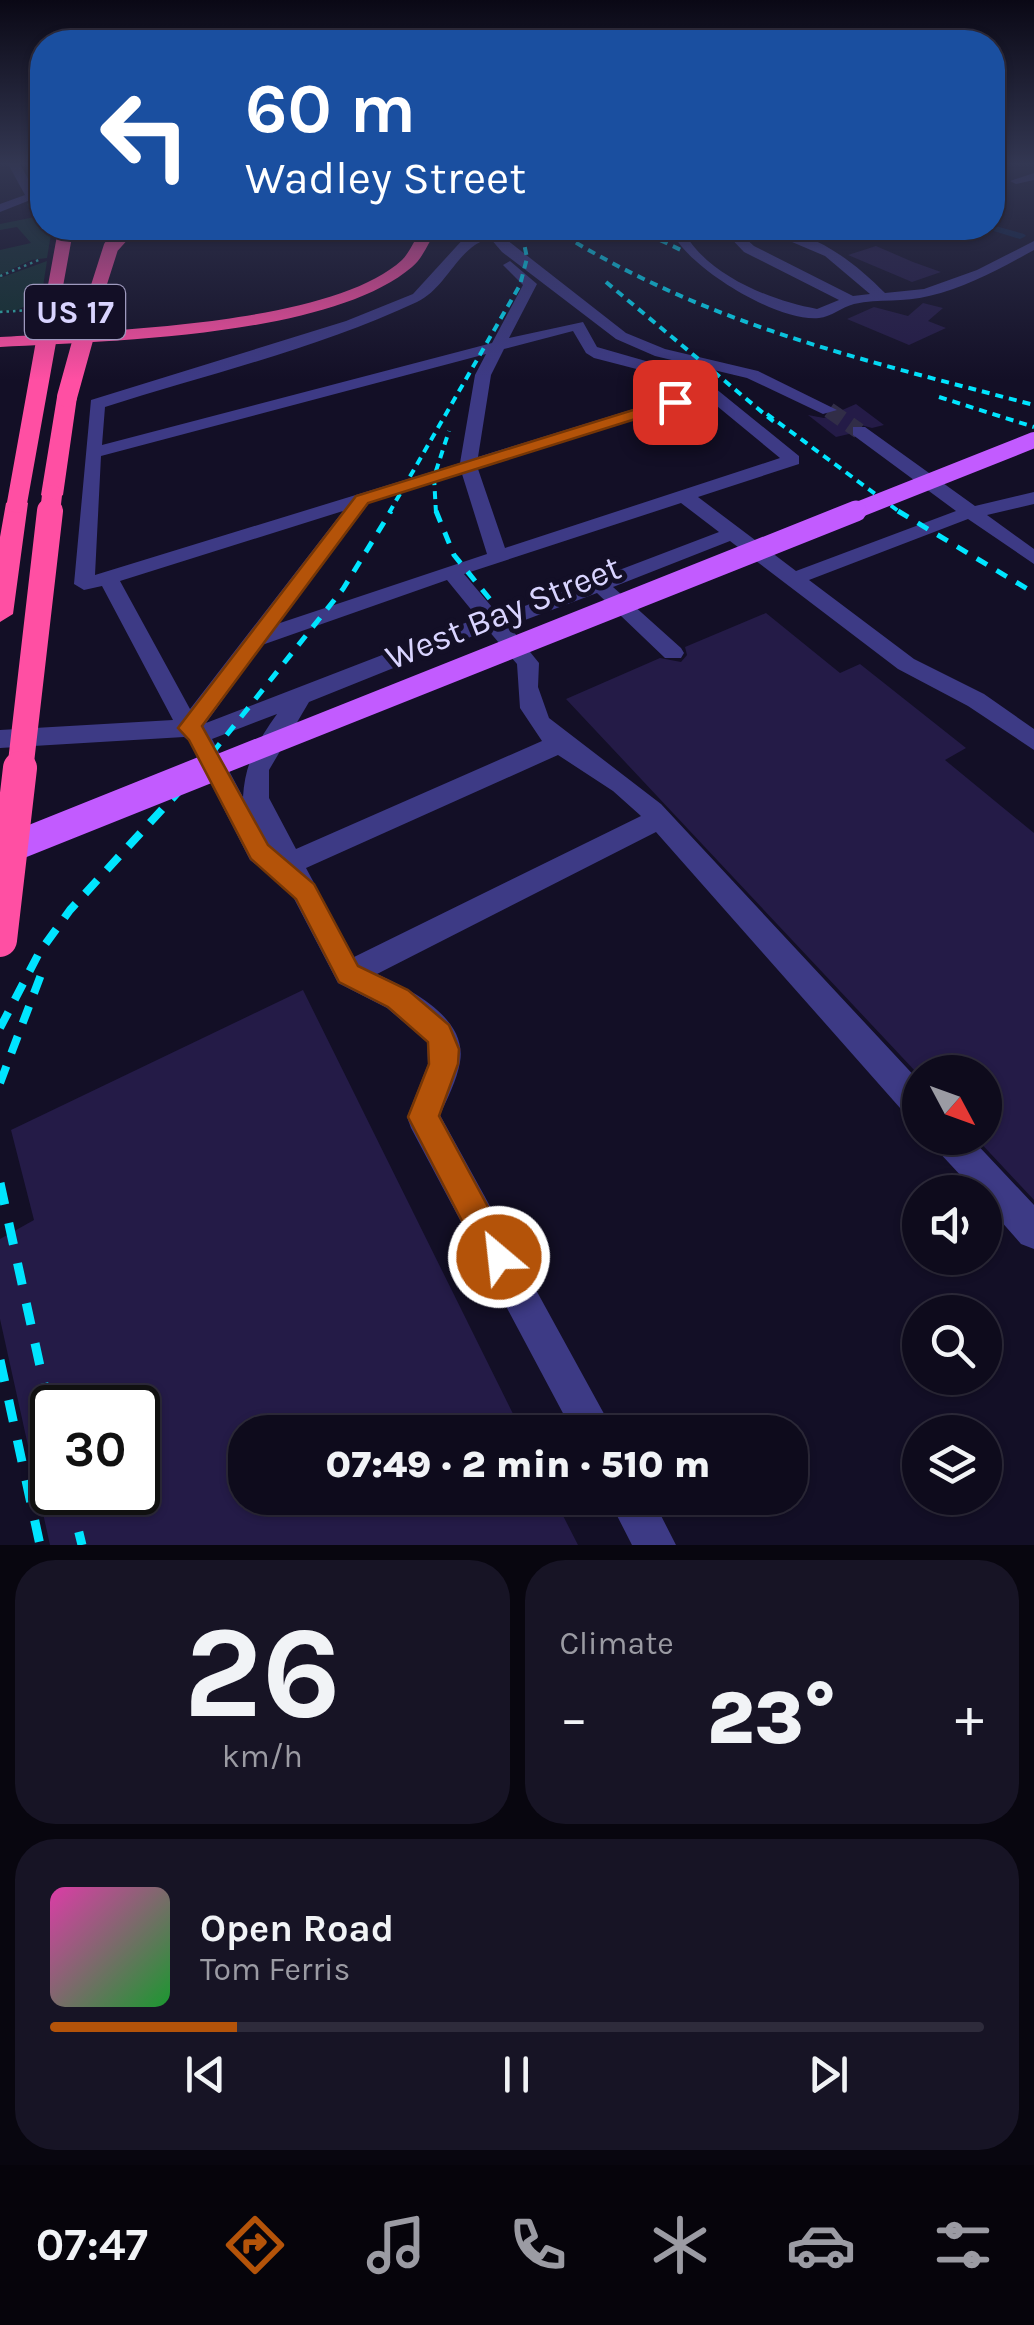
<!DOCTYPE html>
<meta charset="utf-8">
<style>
:root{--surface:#0e0b1c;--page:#171425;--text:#f1f3f6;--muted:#9b9ba3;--line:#2e2b3b;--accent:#b45309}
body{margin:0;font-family:Karla,sans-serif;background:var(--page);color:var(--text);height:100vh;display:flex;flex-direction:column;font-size:38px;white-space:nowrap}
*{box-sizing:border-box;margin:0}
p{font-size:32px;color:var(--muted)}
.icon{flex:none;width:55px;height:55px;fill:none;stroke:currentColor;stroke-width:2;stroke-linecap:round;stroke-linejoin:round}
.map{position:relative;height:1545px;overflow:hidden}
.panel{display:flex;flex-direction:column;gap:15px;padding:15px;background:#08060f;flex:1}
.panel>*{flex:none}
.banner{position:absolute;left:30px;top:30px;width:975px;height:210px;border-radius:40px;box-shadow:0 2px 8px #0004,0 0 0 2px var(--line);background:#1a4fa0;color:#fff;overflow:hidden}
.needle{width:65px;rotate:131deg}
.tools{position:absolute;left:902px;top:1055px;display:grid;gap:20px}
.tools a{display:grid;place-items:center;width:100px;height:100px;border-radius:50%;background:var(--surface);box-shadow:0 2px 8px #0004,0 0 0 2px var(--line);font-size:50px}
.speed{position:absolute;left:30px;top:1385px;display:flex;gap:20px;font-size:50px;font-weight:700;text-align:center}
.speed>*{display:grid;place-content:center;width:130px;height:130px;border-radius:50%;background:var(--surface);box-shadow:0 2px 8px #0004,0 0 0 2px var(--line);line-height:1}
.speed .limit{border:5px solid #111;border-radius:15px;background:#fff;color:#111}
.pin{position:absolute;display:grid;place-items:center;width:85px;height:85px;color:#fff;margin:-42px;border-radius:20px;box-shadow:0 5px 15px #0006}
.me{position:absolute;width:110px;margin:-55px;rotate:332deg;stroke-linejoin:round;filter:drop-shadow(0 0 8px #0008)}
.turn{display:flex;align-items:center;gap:35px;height:210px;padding:0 50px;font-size:45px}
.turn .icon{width:130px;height:130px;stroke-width:2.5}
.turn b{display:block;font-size:70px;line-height:85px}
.big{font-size:75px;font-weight:800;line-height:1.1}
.panel .widget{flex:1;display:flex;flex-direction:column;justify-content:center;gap:15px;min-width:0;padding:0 35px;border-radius:40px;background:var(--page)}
.panel .dial{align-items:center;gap:0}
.dial b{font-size:130px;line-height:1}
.song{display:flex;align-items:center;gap:30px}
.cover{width:120px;height:120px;border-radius:15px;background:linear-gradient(135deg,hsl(320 70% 55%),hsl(130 70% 35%))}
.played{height:10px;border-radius:5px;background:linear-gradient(90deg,var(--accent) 20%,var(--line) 20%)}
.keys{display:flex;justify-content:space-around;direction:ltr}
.heat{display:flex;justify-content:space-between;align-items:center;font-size:55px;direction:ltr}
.panel .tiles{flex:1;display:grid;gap:15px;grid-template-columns:1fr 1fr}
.widget:last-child{grid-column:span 2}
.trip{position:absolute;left:228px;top:1415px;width:580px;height:100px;border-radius:40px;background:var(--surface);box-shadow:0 2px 8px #0004,0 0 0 2px var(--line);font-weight:800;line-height:100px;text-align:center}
.dock{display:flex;height:160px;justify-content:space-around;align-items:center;background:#06040b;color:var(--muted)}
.dock .icon{width:70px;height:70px}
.dock .on{color:var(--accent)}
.dock b{font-size:45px;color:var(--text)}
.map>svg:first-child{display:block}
.green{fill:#12302f}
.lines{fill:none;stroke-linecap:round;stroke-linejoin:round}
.canal{fill:#0c2248;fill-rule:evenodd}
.building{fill:#241b47;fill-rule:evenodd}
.minor-tunnel{stroke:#312d47;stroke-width:16;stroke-dasharray:16 9;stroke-linecap:butt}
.path{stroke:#2fb8b0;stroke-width:2.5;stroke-dasharray:2.5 4;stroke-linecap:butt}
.minor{fill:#3d3a85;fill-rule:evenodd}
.highway{fill:#ff4fa3;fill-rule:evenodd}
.rail-far3{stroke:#00e5ff;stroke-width:4;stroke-dasharray:8 6;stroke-linecap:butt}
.rail-far2{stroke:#00e5ff;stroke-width:5;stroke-dasharray:12 11;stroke-linecap:butt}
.rail-far1{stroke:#00e5ff;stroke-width:8;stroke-dasharray:18 14;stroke-linecap:butt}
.rail{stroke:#00e5ff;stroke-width:9;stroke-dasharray:22 19;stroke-linecap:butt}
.major-bridge-far2{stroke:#c25bff;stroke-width:16}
.major-bridge-far1{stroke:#c25bff;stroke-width:21}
.major-bridge{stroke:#c25bff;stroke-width:29}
.highway-bridge-far3{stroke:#ff4fa3;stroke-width:15}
.highway-bridge-far2{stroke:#ff4fa3;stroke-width:20}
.highway-bridge-far1{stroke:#ff4fa3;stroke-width:26}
.highway-bridge{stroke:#ff4fa3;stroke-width:34}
.route{fill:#b45309;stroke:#753606;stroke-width:2.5}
.labels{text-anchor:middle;stroke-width:10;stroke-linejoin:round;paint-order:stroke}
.shield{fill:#130f26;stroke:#9e99be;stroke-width:2.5}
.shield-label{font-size:32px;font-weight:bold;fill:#d9d4ff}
.street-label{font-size:35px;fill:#d9d4ff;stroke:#130f26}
</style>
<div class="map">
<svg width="1034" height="1545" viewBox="0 0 1034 1545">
<rect width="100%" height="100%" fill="#130f26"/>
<!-- green -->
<path class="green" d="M42,194v34h10l-5,30 -16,2 -31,15v-25l31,-7 -14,-16 -17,3v-6l35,-7 -8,-13z
M47,261l-6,38 -24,11 -17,1v-33z"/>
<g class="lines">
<!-- canal -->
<path class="canal" d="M992,225l32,9 2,2 -6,3 -36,-11z"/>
</g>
<!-- building -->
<path class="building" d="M876,246l37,16 28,10 -29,10 -64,-27z
M923,303l20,5 -15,13 18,7 -37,17 -62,-26 27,-12 34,9z
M856,404l28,21 -12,3 -19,-5 -4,11 -13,3 -28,-22 16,3z
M766,613l74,60 20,-9 106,84 -21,12 89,73v367l-58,-62h9v-66h-69l-350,-373 94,-41 21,4 6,-7 -2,-8z
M303,990l219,442h-277v66h309l24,47h-528l-50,-226v-80l34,-19 -23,-90zM52,1408h86v84h-86z"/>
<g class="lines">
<!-- minor-tunnel -->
<path class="minor-tunnel" d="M829,410l30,21"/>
<!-- path -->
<path class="path" d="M0,276l41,-17
M0,312l30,-2"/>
<!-- minor -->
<path class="minor" d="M8,164h12l18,33 -38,15v-8l25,-9z
M1034,173v7l-18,4 -6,-3z
M719,228l-30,12c26,38 84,61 128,69l22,-9 -95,-48 -23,-24h13l20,18 99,50 17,-2 -45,-38 -66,-28c51,0 91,30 126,65l39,-4 53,-19 57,-29v9c-33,18 -67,37 -105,46 -25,7 -50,2 -75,8 -12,3 -23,13 -35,14 -41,4 -122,-46 -143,-79l9,-10z
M493,229l133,104 39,16 93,22 79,39 -14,4 -76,-36 -92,-22 -39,-17 -114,-87 -12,-14c-33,9 -43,50 -73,64 -98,46 -208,72 -312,105l-3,38 390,-102 31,-58 -20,-20 7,-4 27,23 -28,54 74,-16 14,25 94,27 24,14 84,68v8l-101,33 98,74 160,-60 -103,-76v-8h12l110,79 59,-14v12l-47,11 47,34v15l-66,-45 -159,61 105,79 70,35 50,35v21l-66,-44 -70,-37 -168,-128 -117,46 68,61 3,5 -3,5h-16l-68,-65 -88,33 30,37 -1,24 11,31 112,86 259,278v40l-12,-5 -252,-285 -279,142c33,15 91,44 83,88 -3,18 -13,37 -20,53l174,317h-41l-162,-304 -4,-11 21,-53 -1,-22 -40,-34 -49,-25 -48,-92 -40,-31 -61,-119 -5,-4 -184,11v-18l173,-10 -71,-134 -18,4 -10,-6 17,-184 255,-79 67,-27 53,-58zM573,331l13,22 8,5 85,22 16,10 -217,67 13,-82 13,-26zM486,354l-11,21 -15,88 -365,112 6,-119zM706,397l74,61 -275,90 -27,-79zM462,474l25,80 -210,70 92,-121zM681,503l38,29 -210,80 -12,1 -33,-39zM343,511l-153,198 -70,-128zM447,580l31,38 -272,105 56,-78zM488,630l29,34 3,44 22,33 -246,108 -27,-51v-28l40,-68zM277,714c-20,28 -32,49 -34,83l-31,-58zM558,755l55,36 28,25 -287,141 -48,-89z
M932,1138h39l63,67v44l-13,-5 -36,-41v-11h-9l-39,-42z
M608,1498h44l24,47h-44z"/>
<!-- highway -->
<path class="highway" d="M422,228h15c-7,12 -14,30 -25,39 -82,70 -305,74 -412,80v-10c96,-6 331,-11 402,-77 8,-8 14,-23 20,-32z
M67,391l10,6 -14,98 -11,7 -11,-7 16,-98z
M17,496l11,7 -15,111 -13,8v-85l6,-34z"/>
<!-- rail-far3 -->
<path class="rail-far3" d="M552,228c153,97 309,131 482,177
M635,228l46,22
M606,282l168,140
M939,397l95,30
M767,414l134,99
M389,513l131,-228 7,-27 -6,-30
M436,513l-2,-36 15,-46"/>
<!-- rail-far2 -->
<path class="rail-far2" d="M436,511l18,44 48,59
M898,511l136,82
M198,771l145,-182 48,-78"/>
<!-- rail-far1 -->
<path class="rail-far1" d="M0,1028l39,-75 31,-43 130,-142
M0,1083l42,-111"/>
<!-- rail -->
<path class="rail" d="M0,1183l52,238
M0,1360l40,185
M69,1492l13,53"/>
<!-- major-bridge-far2 -->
<path class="major-bridge-far2" d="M850,513l184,-73"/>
<!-- major-bridge-far1 -->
<path class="major-bridge-far1" d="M203,771l653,-260"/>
<!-- major-bridge -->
<path class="major-bridge" d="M0,852l210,-84"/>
<!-- highway-bridge-far3 -->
<path class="highway-bridge-far3" d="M50,316l16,-88
M89,316l22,-69 17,-19"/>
<!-- highway-bridge-far2 -->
<path class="highway-bridge-far2" d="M67,397l23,-83
M17,503l34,-189
M50,513l2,-18"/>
<!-- highway-bridge-far1 -->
<path class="highway-bridge-far1" d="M20,771l30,-260"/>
<!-- highway-bridge -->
<path class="highway-bridge" d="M0,940l20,-172"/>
</g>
<!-- sky -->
<linearGradient id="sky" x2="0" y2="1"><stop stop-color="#0a0815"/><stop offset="0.43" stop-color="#333752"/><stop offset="1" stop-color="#333752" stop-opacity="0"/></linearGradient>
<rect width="1034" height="380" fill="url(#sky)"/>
<!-- route -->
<path class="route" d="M675,397l5,2v6l-312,98 -166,223 66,119 46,39 44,82 50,24 41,35 10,24 -1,15 -19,52 76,141 -4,12 -12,5 -12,-5 -79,-152 21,-53 -1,-22 -40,-35 -49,-25 -43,-83 -45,-40 -62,-119 -11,-12 178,-232z"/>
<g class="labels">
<!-- shield labels -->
<rect class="shield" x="25" y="285" width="100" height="54" rx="8"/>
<g class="shield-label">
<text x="75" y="323">US 17</text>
</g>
<!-- street labels -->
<g class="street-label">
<text transform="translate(503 612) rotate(-22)" y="12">West Bay Street</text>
</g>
</g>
</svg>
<div class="tools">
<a><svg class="needle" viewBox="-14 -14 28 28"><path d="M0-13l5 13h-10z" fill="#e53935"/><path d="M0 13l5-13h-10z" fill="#9b9ba3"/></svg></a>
<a><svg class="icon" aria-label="sound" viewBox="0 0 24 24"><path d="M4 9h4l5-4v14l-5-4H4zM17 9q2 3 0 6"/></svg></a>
<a><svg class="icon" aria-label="search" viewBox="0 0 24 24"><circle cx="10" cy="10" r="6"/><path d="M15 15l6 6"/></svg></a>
<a><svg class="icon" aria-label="layers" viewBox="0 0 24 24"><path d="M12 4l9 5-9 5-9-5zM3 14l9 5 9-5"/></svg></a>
</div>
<div class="speed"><div class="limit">30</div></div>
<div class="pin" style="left:675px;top:402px;background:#d93025"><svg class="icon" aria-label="arrive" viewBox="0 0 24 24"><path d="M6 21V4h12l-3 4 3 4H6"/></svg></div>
<svg class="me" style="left:499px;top:1257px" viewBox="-20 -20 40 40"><circle r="17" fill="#b45309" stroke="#fff" stroke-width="3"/><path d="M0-11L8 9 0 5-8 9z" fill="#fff"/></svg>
<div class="trip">07:49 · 2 min · 510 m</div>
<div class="banner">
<div class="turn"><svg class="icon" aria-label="left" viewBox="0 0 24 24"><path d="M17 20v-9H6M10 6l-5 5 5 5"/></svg><div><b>60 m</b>Wadley Street</div></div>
</div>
</div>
<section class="panel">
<div class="tiles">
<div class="widget dial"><b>26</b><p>km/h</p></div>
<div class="widget"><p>Climate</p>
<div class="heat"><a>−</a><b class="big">23°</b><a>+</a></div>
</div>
<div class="widget">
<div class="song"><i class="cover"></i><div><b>Open Road</b><p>Tom Ferris</p></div></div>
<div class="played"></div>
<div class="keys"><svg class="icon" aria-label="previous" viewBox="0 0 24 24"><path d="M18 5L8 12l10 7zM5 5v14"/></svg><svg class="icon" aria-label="pause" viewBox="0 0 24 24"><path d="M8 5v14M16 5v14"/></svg><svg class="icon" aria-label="next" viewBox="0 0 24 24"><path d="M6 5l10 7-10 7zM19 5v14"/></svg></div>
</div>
</div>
</section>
<nav class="dock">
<b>07:47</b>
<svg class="icon on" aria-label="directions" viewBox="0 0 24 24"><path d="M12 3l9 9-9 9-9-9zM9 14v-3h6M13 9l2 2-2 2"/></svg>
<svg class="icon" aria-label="music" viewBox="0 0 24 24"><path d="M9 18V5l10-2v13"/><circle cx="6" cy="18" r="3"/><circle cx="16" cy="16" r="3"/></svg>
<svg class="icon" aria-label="phone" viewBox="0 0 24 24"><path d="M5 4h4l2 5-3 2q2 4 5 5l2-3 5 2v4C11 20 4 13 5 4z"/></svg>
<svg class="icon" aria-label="climate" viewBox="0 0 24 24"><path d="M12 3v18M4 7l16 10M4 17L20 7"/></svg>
<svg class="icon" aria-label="car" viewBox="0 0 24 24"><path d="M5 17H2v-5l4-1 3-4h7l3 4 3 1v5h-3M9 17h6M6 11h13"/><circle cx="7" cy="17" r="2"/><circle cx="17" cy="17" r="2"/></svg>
<svg class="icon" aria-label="filters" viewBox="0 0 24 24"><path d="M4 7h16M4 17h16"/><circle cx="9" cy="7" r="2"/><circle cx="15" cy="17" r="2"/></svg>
</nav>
